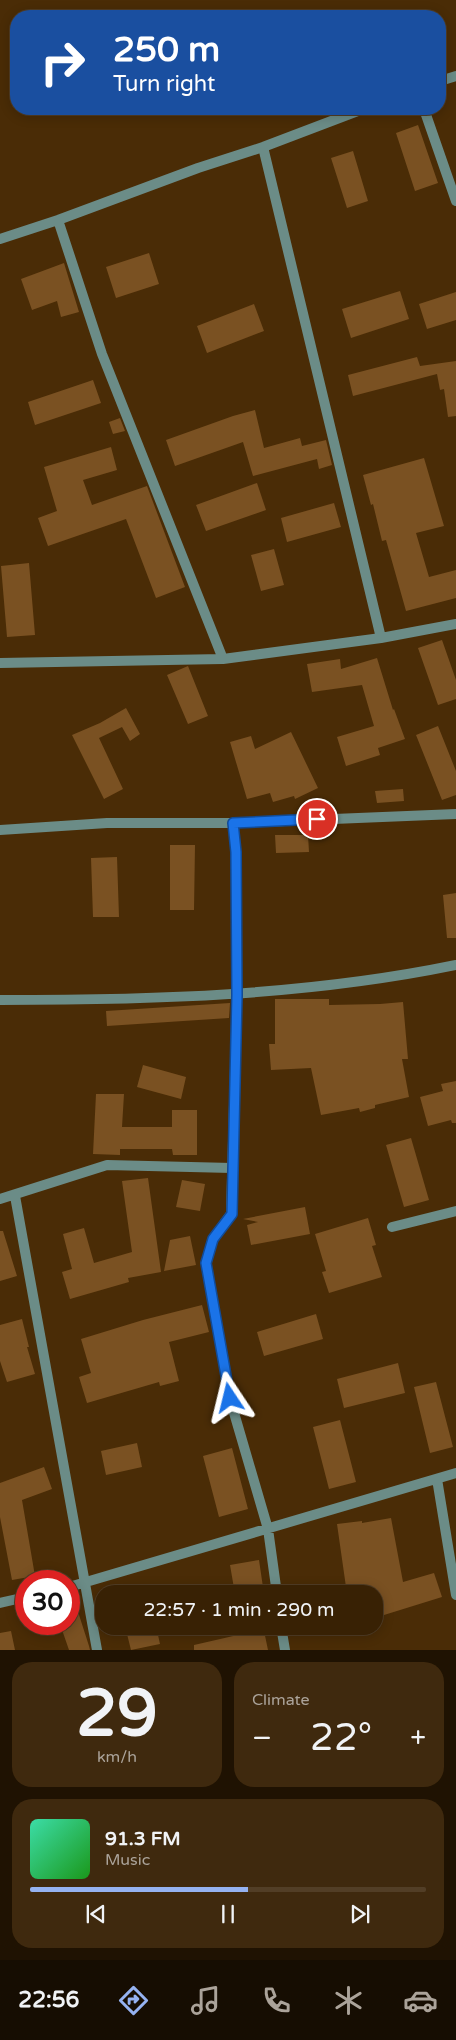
<!DOCTYPE html>
<meta charset="utf-8">
<style>
:root{--surface:#382104;--page:#3f290e;--text:#f1f3f6;--muted:#aba39a;--line:#523e26;--accent:#95b2f1}
body{margin:0;font-family:"Varela Round",sans-serif;background:var(--page);color:var(--text);height:100vh;display:flex;flex-direction:column;font-size:19px;white-space:nowrap}
*{box-sizing:border-box;margin:0}
p{font-size:16px;color:var(--muted)}
.icon{flex:none;width:28px;height:28px;fill:none;stroke:currentColor;stroke-width:2;stroke-linecap:round;stroke-linejoin:round}
.map{position:relative;height:1650px;overflow:hidden}
.drawer{display:flex;flex-direction:column;gap:12px;padding:12px;background:#1f1202;flex:1}
.drawer>*{flex:none}
.hud{position:absolute;left:10px;top:10px;width:436px;height:105px;border-radius:20px;box-shadow:0 2px 12px #0003,0 0 0 1px var(--line);background:#1a4fa0;color:#fff;overflow:hidden}
.speed{position:absolute;left:15px;top:1570px;display:flex;gap:10px;font-size:25px;font-weight:700;text-align:center}
.speed>*{display:grid;place-content:center;width:65px;height:65px;border-radius:50%;background:var(--surface);box-shadow:0 2px 12px #0003,0 0 0 1px var(--line);line-height:1}
.speed .limit{border:8px solid #d22;background:#fff;color:#111}
.pin{position:absolute;display:grid;place-items:center;width:42px;height:42px;color:#fff;margin:-21px;border:2px solid #fff;border-radius:50%;box-shadow:0 1px 5px #0007}
.me{position:absolute;width:55px;margin:-28px;rotate:350deg;stroke-linejoin:round;filter:drop-shadow(0 0 4px #0008)}
.turn{display:flex;align-items:center;gap:18px;height:105px;padding:0 20px;font-size:22px}
.turn .icon{width:65px;height:65px;stroke-width:2.5}
.turn b{display:block;font-size:35px;line-height:42px}
.big{font-size:38px;font-weight:600;line-height:1.1}
.drawer .tile{flex:1;display:flex;flex-direction:column;justify-content:center;gap:8px;min-width:0;padding:0 18px;border-radius:20px;background:var(--page)}
.drawer .dial{align-items:center;gap:0}
.dial b{font-size:65px;line-height:1}
.song{display:flex;align-items:center;gap:15px}
.cover{width:60px;height:60px;border-radius:8px;background:linear-gradient(135deg,hsl(160 70% 55%),hsl(120 70% 35%))}
.played{height:5px;border-radius:2px;background:linear-gradient(90deg,var(--accent) 55%,var(--line) 55%)}
.keys{display:flex;justify-content:space-around;direction:ltr}
.heat{display:flex;justify-content:space-between;align-items:center;font-size:28px;direction:ltr}
.drawer .tiles{flex:1;display:grid;gap:12px;grid-template-columns:1fr 1fr}
.tile:last-child{grid-column:span 2}
.trip{position:absolute;left:95px;top:1585px;width:288px;height:50px;border-radius:20px;background:var(--surface);box-shadow:0 2px 12px #0003,0 0 0 1px var(--line);font-weight:600;line-height:50px;text-align:center}
.tab-bar{display:flex;height:80px;justify-content:space-around;align-items:center;background:#160d02;color:var(--muted)}
.tab-bar .icon{width:35px;height:35px}
.tab-bar .active{color:var(--accent)}
.tab-bar b{font-size:22px;color:var(--text)}
.map>svg:first-child{display:block}
.building{fill:#7a5122}
.lines{fill:none;stroke-linecap:round;stroke-linejoin:round}
.street{stroke:#6b8c87;stroke-width:10}
.route-casing{stroke:#114b97;stroke-width:12}
.route{stroke:#1a73e8;stroke-width:9}
</style>
<div class="map">
<svg width="456" height="1650" viewBox="0 0 456 1650">
<rect width="100%" height="100%" fill="#4a2c06"/>
<!-- building -->
<path class="building" d="M418,125l20,58 -23,8 -19,-58z
M353,151l15,50 -21,7 -16,-50z
M149,253l10,31 -43,14 -10,-31z
M64,263l15,49 -18,5 -4,-16 -25,9 -11,-31z
M400,291l9,28 -58,19 -9,-29z
M456,292v28l-29,9 -8,-25z
M254,304l10,27 -57,22 -10,-27z
M417,357l3,9 36,-5v55l-8,1 -4,-28 -4,1 -3,-16 -84,22 -5,-21z
M93,380l8,23 -66,22 -7,-23z
M255,410l9,38 36,-10 2,8 24,-6 6,25 -13,4 -2,-10 -64,17 -10,-34 -68,24 -9,-26 67,-24z
M120,418l5,13 -12,3 -4,-12z
M111,447l6,23 -34,10 9,25 55,-19 38,101 -29,11 -30,-79 -78,27 -10,-28 19,-7 -13,-44z
M424,458l20,68 -28,7 13,44 27,-7v28l-50,13 -20,-71 -4,1 -9,-37 -2,1 -8,-30z
M257,483l9,27 -60,21 -10,-26z
M334,503l7,24 -54,15 -6,-24z
M274,549l10,36 -23,6 -10,-36z
M29,563l6,72 -28,2 -6,-71z
M442,640l14,40v19l-18,6 -20,-57z
M377,658l16,52 1,-1 11,30 -27,9 2,7 -34,11 -9,-29 37,-11 -12,-41 -50,7 -5,-28 33,-5 1,10z
M188,666l20,50 -20,8 -21,-49z
M126,708l14,26 -10,7 -8,-14 -23,11 24,51 -19,10 -32,-64 28,-12z
M438,726l18,45v24l-14,5 -26,-65z
M291,732l27,56 -23,11 -1,-3 -21,6 -3,-9 -23,6 -17,-57 21,-6 4,13z
M403,789l1,12 -27,2 -2,-12z
M275,835h33l1,17 -33,1z
M170,845h25l-1,65h-24z
M117,857l2,60h-26l-2,-59z
M456,893v45h-9l-4,-43z
M275,999h54v6l51,-1 23,-2 5,57h-6l7,38 -34,8v3l-15,4 -1,-4 -38,7 -10,-47 -40,2 -2,-26h6z
M230,1003l-1,15 -122,8 -1,-15z
M143,1065l43,12 -5,22 -44,-12z
M456,1081v42h-4l-1,-3 -23,6 -8,-29 23,-6 -2,-7z
M96,1094h28l-2,33h50v-17h25v45h-24l-1,-6h-52v6l-27,-1z
M411,1138l18,62 -25,7 -18,-62z
M148,1178l13,94 -33,6 1,4 -59,17 -8,-27 10,-3 -9,-35 21,-6 10,35 38,-11 -10,-71z
M182,1180l23,4 -5,27 -24,-4z
M305,1207l5,27 -59,11 -4,-20 11,-3 -15,-3z
M368,1218l8,27 -4,1 10,31 -53,16 -7,-21 4,-1 -11,-37z
M0,1231h3l14,45 -17,5z
M190,1236l6,29 -32,6 6,-31z
M202,1305l7,27 -40,10 10,39 -19,5 -1,-4 -72,21 -8,-26 12,-4 -10,-34 62,-19z
M316,1314l7,25 -59,17 -7,-24z
M22,1319l7,28h-2l8,27 -28,8 -7,-21v-36z
M398,1363l7,30 -61,15 -7,-29z
M436,1382l17,65 -23,6 -16,-66z
M340,1420l16,62 -27,7 -16,-62z
M137,1443l5,24 -36,8 -5,-24z
M232,1448l16,61 -29,8 -16,-61z
M44,1467l8,22 -30,11 13,76 -23,4 -12,-63v-34z
M391,1518l12,64 31,-9 8,24 -58,18 -8,-25 -29,4 -10,-70 25,-3v2z
M259,1560l5,34h-29l-5,-29z
M72,1593l17,53 1,4h-21l-9,-26h9v-30z
M125,1626h31l4,18 -29,6z
M240,1626h23l5,24h-74v-5l48,-11z
M11,1631l4,19h-15v-17z"/>
<g class="lines">
<!-- street -->
<path class="street" d="M440,81l16,-5
M424,109l32,92
M263,147l118,491
M58,220l44,134 121,305
M0,239l58,-19 140,-52 65,-21 100,-38
M0,663l223,-4 158,-21 75,-14
M0,830l107,-7h126
M0,1000c152,0 306,-4 456,-35
M15,1196l82,454
M0,1199l107,-34 125,3
M392,1227l64,-16
M437,1479l19,116
M69,1587l387,-114
M277,1594l-9,-65 -38,-130 -24,-136 7,-24 18,-25 6,-219 -1,-143 -3,-29 223,-9
M0,1603l26,-6
M281,1626l4,24"/>
</g>
<g class="lines">
<defs>
<path id="route" d="M230,1398l-24,-135 7,-24 19,-25 5,-219 -1,-143 -3,-29 84,-4"/>
</defs>
<!-- route casing -->
<use href="#route" class="route-casing"/>
<!-- route -->
<use href="#route" class="route"/>
</g>
</svg>
<div class="speed"><div class="limit">30</div></div>
<div class="pin" style="left:317px;top:819px;background:#d93025"><svg class="icon" aria-label="arrive" viewBox="0 0 24 24"><path d="M6 21V4h12l-3 4 3 4H6"/></svg></div>
<svg class="me" style="left:230px;top:1398px" viewBox="-20 -20 40 40"><path d="M0-17L14 15 0 8-14 15z" fill="#1a73e8" stroke="#fff" stroke-width="4"/></svg>
<div class="trip">22:57 · 1 min · 290 m</div>
<div class="hud">
<div class="turn"><svg class="icon" aria-label="right" viewBox="0 0 24 24"><path d="M7 20v-9h11M14 6l5 5-5 5"/></svg><div><b>250 m</b>Turn right</div></div>
</div>
</div>
<section class="drawer">
<div class="tiles">
<div class="tile dial"><b>29</b><p>km/h</p></div>
<div class="tile"><p>Climate</p>
<div class="heat"><a>−</a><b class="big">22°</b><a>+</a></div>
</div>
<div class="tile">
<div class="song"><i class="cover"></i><div><b>91.3 FM</b><p>Music</p></div></div>
<div class="played"></div>
<div class="keys"><svg class="icon" aria-label="previous" viewBox="0 0 24 24"><path d="M18 5L8 12l10 7zM5 5v14"/></svg><svg class="icon" aria-label="pause" viewBox="0 0 24 24"><path d="M8 5v14M16 5v14"/></svg><svg class="icon" aria-label="next" viewBox="0 0 24 24"><path d="M6 5l10 7-10 7zM19 5v14"/></svg></div>
</div>
</div>
</section>
<nav class="tab-bar">
<b>22:56</b>
<svg class="icon active" aria-label="directions" viewBox="0 0 24 24"><path d="M12 3l9 9-9 9-9-9zM9 14v-3h6M13 9l2 2-2 2"/></svg>
<svg class="icon" aria-label="music" viewBox="0 0 24 24"><path d="M9 18V5l10-2v13"/><circle cx="6" cy="18" r="3"/><circle cx="16" cy="16" r="3"/></svg>
<svg class="icon" aria-label="phone" viewBox="0 0 24 24"><path d="M5 4h4l2 5-3 2q2 4 5 5l2-3 5 2v4C11 20 4 13 5 4z"/></svg>
<svg class="icon" aria-label="climate" viewBox="0 0 24 24"><path d="M12 3v18M4 7l16 10M4 17L20 7"/></svg>
<svg class="icon" aria-label="car" viewBox="0 0 24 24"><path d="M5 17H2v-5l4-1 3-4h7l3 4 3 1v5h-3M9 17h6M6 11h13"/><circle cx="7" cy="17" r="2"/><circle cx="17" cy="17" r="2"/></svg>
</nav>
